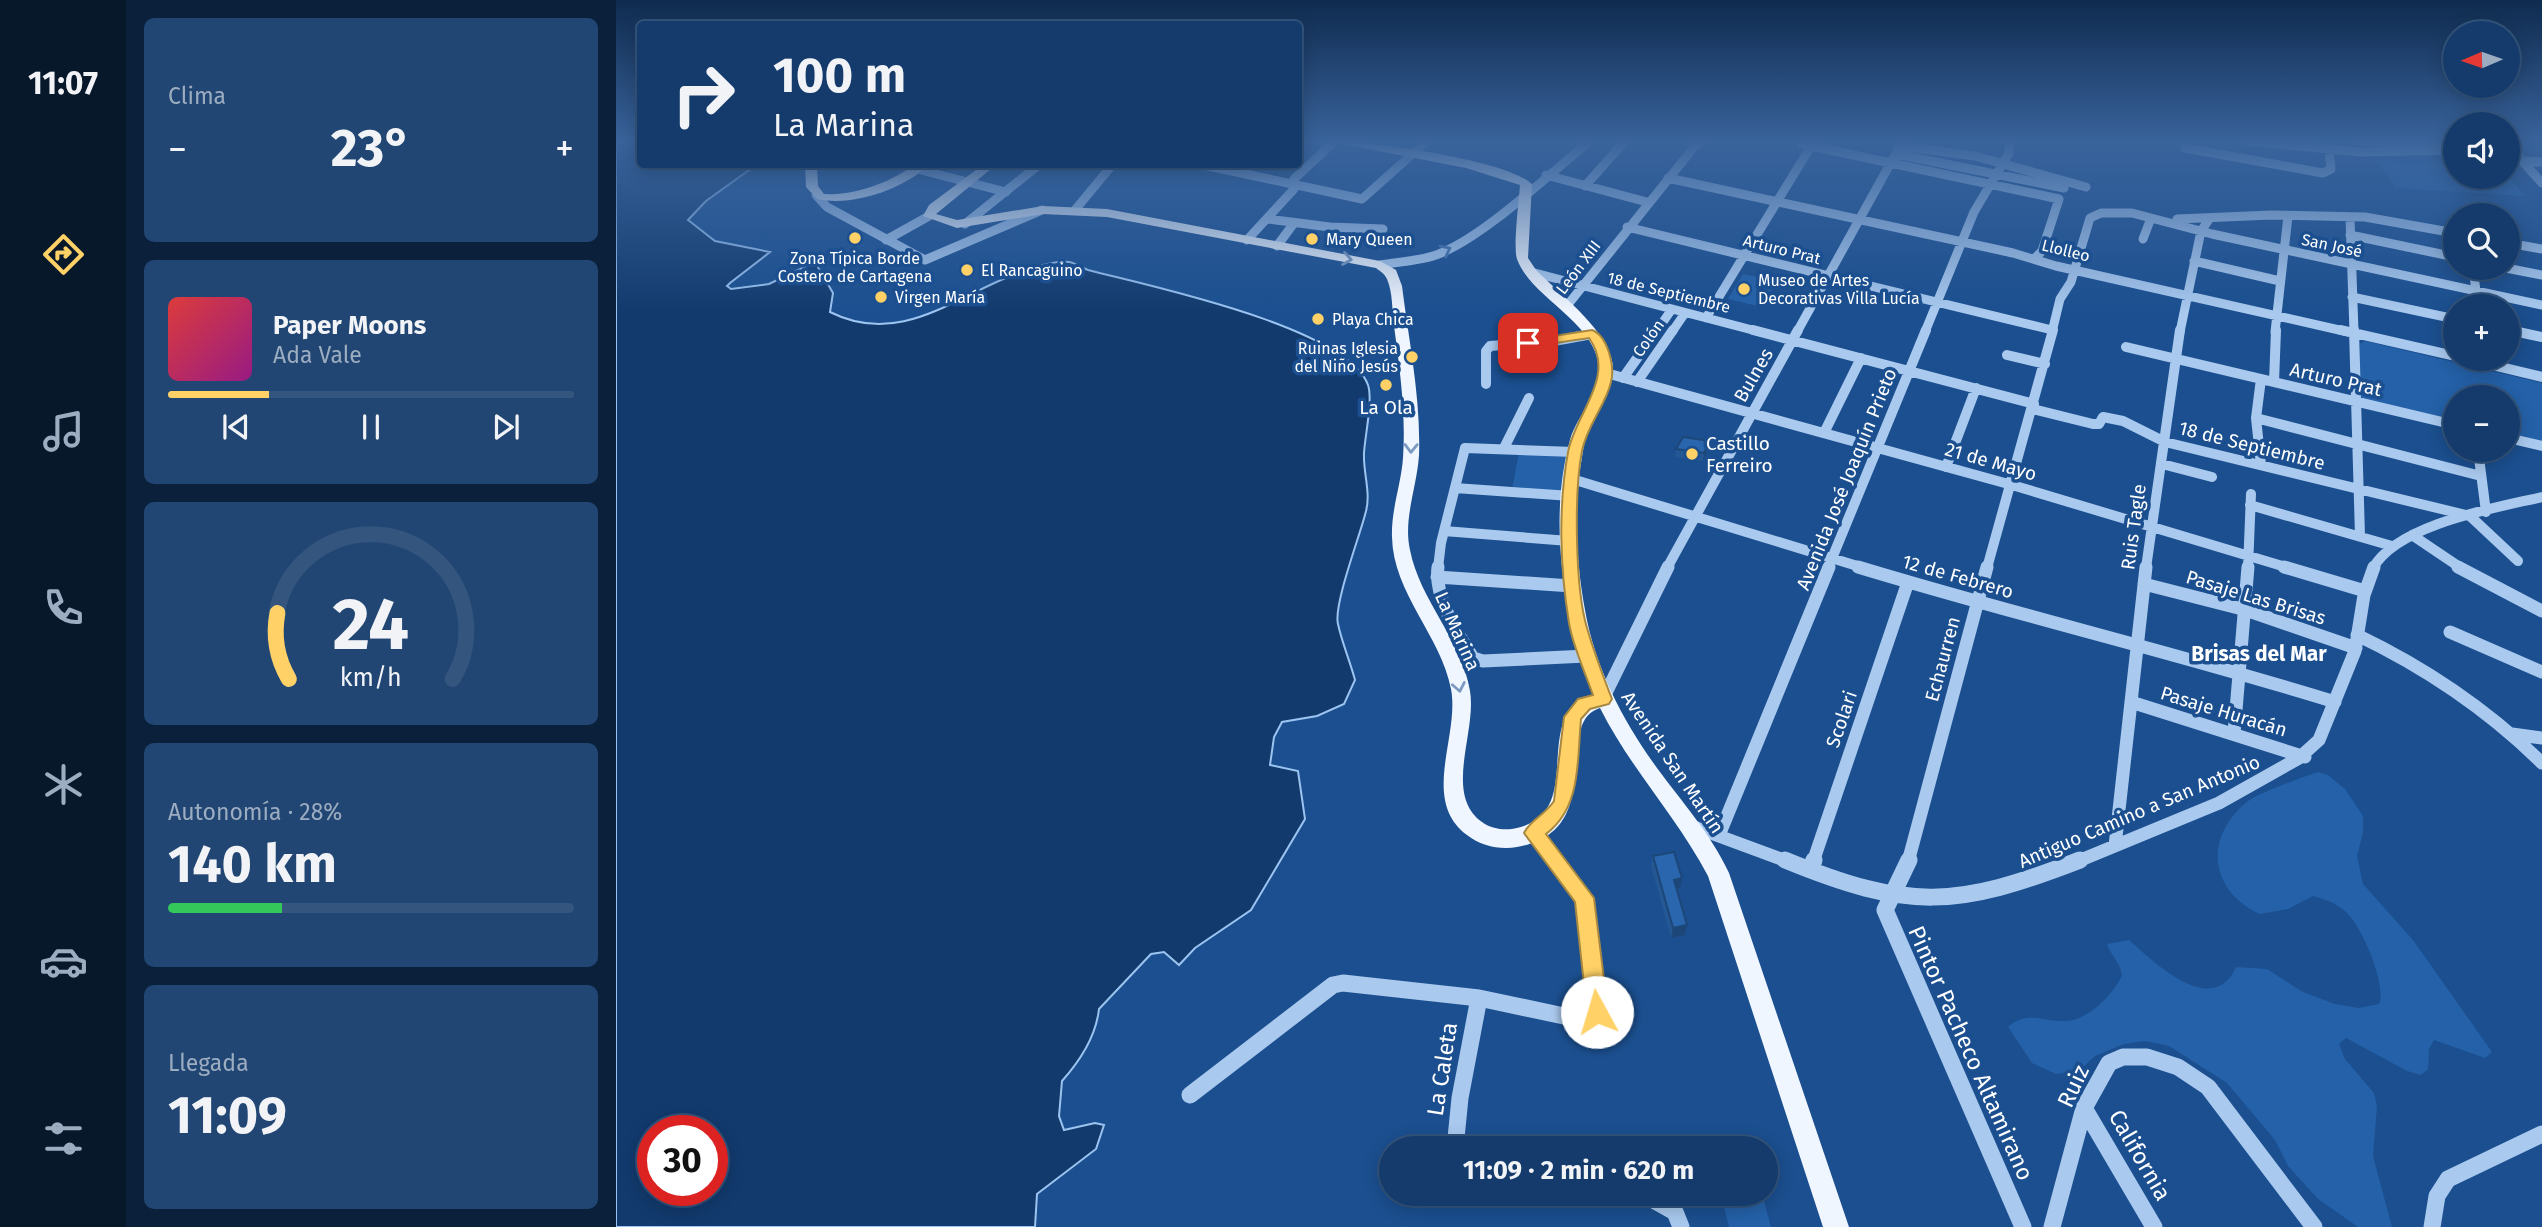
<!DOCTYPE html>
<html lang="es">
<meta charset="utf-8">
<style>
:root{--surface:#143b6b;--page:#214673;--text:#f1f3f6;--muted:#9dadc1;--line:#33557e;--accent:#ffd166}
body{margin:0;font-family:"Fira Sans",sans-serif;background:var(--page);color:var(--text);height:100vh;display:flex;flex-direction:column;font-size:26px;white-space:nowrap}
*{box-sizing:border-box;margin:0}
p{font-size:23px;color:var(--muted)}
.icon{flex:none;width:38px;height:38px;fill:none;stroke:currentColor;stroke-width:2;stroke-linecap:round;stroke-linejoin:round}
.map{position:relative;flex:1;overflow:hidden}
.details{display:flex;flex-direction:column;gap:18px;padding:18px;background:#0b203b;width:490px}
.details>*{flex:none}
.top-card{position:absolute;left:21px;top:21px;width:665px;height:147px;border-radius:7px;box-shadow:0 4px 18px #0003,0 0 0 2px var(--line);background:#143b6b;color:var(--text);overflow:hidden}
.needle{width:46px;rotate:268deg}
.tools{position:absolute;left:1827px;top:21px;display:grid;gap:14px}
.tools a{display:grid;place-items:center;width:77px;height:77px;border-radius:50%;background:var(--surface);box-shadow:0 4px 18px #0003,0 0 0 2px var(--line);font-size:35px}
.speed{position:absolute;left:21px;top:1115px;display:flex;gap:14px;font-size:35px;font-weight:700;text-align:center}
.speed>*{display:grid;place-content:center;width:91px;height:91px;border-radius:50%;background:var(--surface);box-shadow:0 4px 18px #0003,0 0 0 2px var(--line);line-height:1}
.speed .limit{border:10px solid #d22;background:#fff;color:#111}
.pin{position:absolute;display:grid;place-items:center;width:60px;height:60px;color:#fff;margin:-30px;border-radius:14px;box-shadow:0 4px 10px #0006}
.me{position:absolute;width:77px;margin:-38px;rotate:354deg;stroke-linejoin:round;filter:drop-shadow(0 0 5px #0008)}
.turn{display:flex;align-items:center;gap:24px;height:147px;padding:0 21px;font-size:32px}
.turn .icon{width:91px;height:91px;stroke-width:2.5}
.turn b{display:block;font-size:49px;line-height:60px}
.big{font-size:52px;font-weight:700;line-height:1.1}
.details .card{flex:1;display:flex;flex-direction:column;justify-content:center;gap:10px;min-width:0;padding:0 24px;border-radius:10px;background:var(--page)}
.details .dial{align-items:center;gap:0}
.dial svg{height:182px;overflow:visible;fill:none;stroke:var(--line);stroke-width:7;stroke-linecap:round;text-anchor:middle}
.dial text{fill:var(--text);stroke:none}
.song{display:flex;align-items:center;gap:21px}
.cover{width:84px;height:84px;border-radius:10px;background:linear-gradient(135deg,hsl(0 70% 55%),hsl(310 70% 35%))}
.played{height:7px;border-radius:4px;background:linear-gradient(90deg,var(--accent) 25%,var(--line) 25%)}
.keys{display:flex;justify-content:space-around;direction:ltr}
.heat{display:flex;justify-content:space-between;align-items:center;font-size:38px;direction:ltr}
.charge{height:10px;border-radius:5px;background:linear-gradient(90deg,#34c759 28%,var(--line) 0)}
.trip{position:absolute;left:763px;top:1136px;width:399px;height:70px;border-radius:35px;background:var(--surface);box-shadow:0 4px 18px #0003,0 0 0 2px var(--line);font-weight:700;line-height:70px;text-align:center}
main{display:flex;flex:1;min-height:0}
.dock{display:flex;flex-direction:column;width:126px;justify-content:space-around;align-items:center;background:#08182b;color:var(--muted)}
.dock .icon{width:49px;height:49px}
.dock .on{color:var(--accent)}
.dock b{font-size:32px;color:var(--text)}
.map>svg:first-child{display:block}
.green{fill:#2461a8}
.water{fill:#123a6d;stroke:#9cc4f0;stroke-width:2;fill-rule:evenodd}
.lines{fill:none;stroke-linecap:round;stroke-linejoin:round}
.minor-far3{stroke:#a9c9ee;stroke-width:9}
.minor-far2{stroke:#a9c9ee;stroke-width:10}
.minor-far1{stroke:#a9c9ee;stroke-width:13}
.minor{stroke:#a9c9ee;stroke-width:17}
.major{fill:#f0f6ff;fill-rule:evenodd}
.wall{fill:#245895}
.shaded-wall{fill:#1d4779}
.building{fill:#2a66ad;stroke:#1d4779;stroke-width:2}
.oneway{stroke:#4674ac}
.oneway2{stroke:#7b9ac1}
.route{fill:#ffd166;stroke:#a68842;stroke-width:2}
.poi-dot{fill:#ffd166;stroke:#1b4f8f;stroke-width:2.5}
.labels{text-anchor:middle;stroke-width:7;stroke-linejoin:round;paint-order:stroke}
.far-poi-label{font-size:16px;fill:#fff;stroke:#1b4f8f;text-anchor:start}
.far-street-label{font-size:16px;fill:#fff;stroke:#1b4f8f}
.street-label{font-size:19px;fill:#fff;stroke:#1b4f8f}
.poi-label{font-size:19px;fill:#fff;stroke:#1b4f8f}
.neighbourhood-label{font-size:21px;font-weight:bold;fill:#fff;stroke:#1b4f8f}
.near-street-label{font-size:23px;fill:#fff;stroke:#1b4f8f}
</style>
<main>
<nav class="dock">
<b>11:07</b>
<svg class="icon on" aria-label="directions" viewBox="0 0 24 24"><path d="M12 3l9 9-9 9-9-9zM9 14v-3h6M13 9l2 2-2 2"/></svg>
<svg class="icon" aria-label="music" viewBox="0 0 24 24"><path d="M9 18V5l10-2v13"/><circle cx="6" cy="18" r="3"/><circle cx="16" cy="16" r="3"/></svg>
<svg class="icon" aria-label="phone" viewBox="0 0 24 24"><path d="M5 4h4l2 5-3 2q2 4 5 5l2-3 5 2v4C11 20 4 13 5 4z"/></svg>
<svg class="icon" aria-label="climate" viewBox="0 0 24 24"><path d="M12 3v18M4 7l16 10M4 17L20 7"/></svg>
<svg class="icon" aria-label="car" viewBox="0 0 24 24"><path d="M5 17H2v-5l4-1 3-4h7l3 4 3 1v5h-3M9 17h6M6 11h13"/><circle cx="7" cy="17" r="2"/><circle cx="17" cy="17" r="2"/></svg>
<svg class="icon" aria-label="filters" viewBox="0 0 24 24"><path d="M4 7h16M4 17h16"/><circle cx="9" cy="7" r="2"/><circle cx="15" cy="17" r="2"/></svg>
</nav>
<section class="details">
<div class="card"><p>Clima</p>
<div class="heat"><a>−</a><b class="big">23°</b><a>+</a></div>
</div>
<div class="card">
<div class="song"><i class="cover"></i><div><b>Paper Moons</b><p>Ada Vale</p></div></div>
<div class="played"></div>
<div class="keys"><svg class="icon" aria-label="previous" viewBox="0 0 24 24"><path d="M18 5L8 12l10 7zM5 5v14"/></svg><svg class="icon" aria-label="pause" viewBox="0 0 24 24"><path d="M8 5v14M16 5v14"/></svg><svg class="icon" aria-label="next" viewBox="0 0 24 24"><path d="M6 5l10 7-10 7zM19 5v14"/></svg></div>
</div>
<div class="card dial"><svg viewBox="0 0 100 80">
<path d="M14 69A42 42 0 1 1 86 69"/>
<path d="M14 69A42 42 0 0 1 9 40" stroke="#ffd166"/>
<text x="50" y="56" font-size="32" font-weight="700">24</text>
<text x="50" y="72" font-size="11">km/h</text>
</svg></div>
<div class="card"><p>Autonomía · 28%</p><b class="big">140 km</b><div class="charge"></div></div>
<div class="card"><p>Llegada</p><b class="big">11:09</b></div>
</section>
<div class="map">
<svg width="1926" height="1227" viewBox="0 0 1926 1227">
<rect width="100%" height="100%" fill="#1b4f8f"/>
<!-- green -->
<path class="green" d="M1759,160l80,5v12l53,-1 17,20 -129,-8z
M1127,274l33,7 -14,26 -34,-8z
M1749,341l177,42v59l-34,-8v-37h-53v24l-90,-21 -6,-5 1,-51z
M903,452l48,2 -6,39 -49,-4z
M1702,772l10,3 17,14 18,27v17l-6,23 6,28 50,56 79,112 -7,6 -51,-18 -5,9 -1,20 -7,6 -14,-4 -61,-33 -7,6 6,15 29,34 3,13 -4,50 19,71h-34l-40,-28 -30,-33 -13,-26 -48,-57 -58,-37 -24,-5 -21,3 -29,12 -15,14 -24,4 -24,-11 -24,-36c19,-17 34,-5 57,-6 23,0 49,-27 57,-46 -2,-13 -11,-19 -15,-31l22,-4c24,21 83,80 107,27l31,2 36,23 32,12 24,4 20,-4c8,-19 -17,-77 -32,-91 -10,-10 -21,-13 -34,-17l-25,13 -28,5c-52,-24 -56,-78 -12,-113 10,-8 55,-24 70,-29z
M1105,1194h41l9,33h-42z"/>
<!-- water -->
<path class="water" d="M0,141h24v23l116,1 -50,36 -18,19 27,21 55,11 -40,31 -3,3 4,3 38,-5 46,-22 18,31 -3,19c75,38 134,-24 202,-44 11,-3 25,-8 37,-6 6,1 14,6 19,8 58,15 259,57 280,115 5,15 -3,51 -4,68 -1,19 7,40 2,58 -5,22 -33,94 -28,113 4,19 12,37 17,56l-11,24 -27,12 -35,6 -8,15 -4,28 28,6 7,48 -54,91 -56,38 -16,17 -15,-13 -13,2 -52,55c-3,27 -20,53 -37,72l-3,35 5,14 31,-7 9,2 -8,24 -59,45 -2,33h-419zM96,1130v60h-59v-60z"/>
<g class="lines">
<!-- minor-far3 -->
<path class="minor-far3" d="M1631,141l113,11 95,-2
M1742,141l86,2
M1186,144l257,55 -17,52 -7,7
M1892,145l34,38
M1569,148l138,25 8,-4 -2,-19
M1280,154l168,34
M1906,161l20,1
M282,164l108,28
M583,164l163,35 65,-58
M930,175l101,27
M1052,178l345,75 43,13 292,66
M969,186l40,-45
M200,195l11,12 98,53 117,-50
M459,210l38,-46
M1734,217l4,115
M652,219l62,8 53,2
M1561,219l94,-4 94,2 90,16
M349,224l75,-60
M1011,227l425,103
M1734,235l105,22
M1527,239l8,-21
M270,240l43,-24
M631,240l47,-51v-10l41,-38
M1892,243l34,6
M661,246l17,-23
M1578,261l86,20
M764,265c17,-3 37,-4 53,-9 47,-15 117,-83 157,-115
M1857,268l5,38
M1890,268l36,7
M915,272l229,60
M1736,297l103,22
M950,307l128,-160 9,-6
M1090,318l105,-172
M1892,330l10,2
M1040,332l16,-23
M1056,332l13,-19
M1181,332l103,-186 75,10 111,31
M1309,332l49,-120 35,-59v-12
M1436,332l8,-33 11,-17 19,-64 11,-5h31l80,21 330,71
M1564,332l21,-101 9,-13
M1659,332l13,-116"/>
<!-- minor-far2 -->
<path class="minor-far2" d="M1137,330l281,74
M1725,330l114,26
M1738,330l6,206
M1893,330l33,7
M1510,347l329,78
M1391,355l38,9
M1851,359l75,18
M990,373l406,112 277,83
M1007,378l34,-48
M1645,379l-5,39 5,47
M1021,382l36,-52
M1658,382l2,-52
M870,384v-33l4,-5 64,-5 38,-7
M1417,409l60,15h6l4,-7 20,4 42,21 305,74 48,45
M1640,418l225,58
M1208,433l37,-75
M1892,438l34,8
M888,448l25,-50
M1862,450l8,62
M1546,464l50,13
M1330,467l30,-79
M956,479l292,89
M839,488l116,8
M1634,505l142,41
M828,531l125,10
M1796,535l49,33
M822,568l3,-25 24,-95 110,4
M1051,568l131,-238
M1212,568l98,-238
M1371,568l66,-238
M1530,568l34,-238
M1632,568l3,-74
M1757,568c25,-44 122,-60 169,-71"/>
<!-- minor-far1 -->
<path class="minor-far1" d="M822,567c-4,31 19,65 35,91l10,3 103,-5
M1242,567c158,48 319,86 477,135
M1668,567l81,24
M1842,567l84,44
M821,577l135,9
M1528,584l102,26 110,38
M1834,632l92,40
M1741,635c69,33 130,74 185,128
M987,699l65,-132
M1515,702l174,55
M1618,734l14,-167
M1896,734l30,4
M1073,825l100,37
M918,833l22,29
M1104,833l109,-266
M1499,846l31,-279
M1197,862l95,-280
M1292,862l79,-295
M1460,862l143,-59 80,-45 20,-18 36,-89 9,-56 10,-28"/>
<!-- minor -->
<path class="minor" d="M1169,860c124,51 171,48 295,0
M1293,860l-24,50 138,317
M1195,868l3,-8
M574,1095l143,-110 10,-2 136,15 113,24 5,-10 -13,-114 -29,-38
M1468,1108l70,119
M839,1148l5,-50 19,-100
M864,1194l170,4 25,14 6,15
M1436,1227l32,-119 25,-45 14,-6h24l31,10 30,20 106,140
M1816,1227l5,-31 11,-17 94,-45"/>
<!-- major -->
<path class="major" d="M712,141c39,0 177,18 204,43l-4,74 8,12c23,23 66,56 75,87 8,26 -9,42 -19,64 -6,11 -8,24 -10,36 -9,49 -6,104 3,153 10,58 38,111 72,158 25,34 54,66 72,105l120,354h-26l-115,-351c-31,-59 -78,-108 -108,-168 -49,15 10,123 -83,139 -17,3 -36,-1 -50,-12 -47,-35 -7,-99 -16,-146 -10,-53 -58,-96 -59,-152 -1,-27 9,-52 11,-79 3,-44 -3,-88 -9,-132 -2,-15 -1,-33 -7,-47 -3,-6 -6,-7 -11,-11l-269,-51 -64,-3 -86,14 -34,-12 6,-11 55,-41h13l-61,50 21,6 86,-14 64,3 273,52 16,9 6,16c7,56 19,113 17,169 -2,32 -16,64 -9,95 10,51 52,90 60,141 7,41 -27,103 12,131 9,7 24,9 35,6 72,-17 10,-113 77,-134 -31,-76 -46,-174 -24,-254 7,-25 32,-47 29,-73 -4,-46 -68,-69 -82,-108 -4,-11 2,-59 3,-74l-54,-17z
M189,164h12l1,22 6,8c21,1 41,-4 60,-12 17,-7 28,-18 46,-18 -26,25 -77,43 -113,35l-11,-12z"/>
</g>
<!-- wall -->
<path class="wall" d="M1094,441l-1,8 -6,12 -28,-4 1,-8z
M1037,856l27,32 -4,1 9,46 -14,3 -20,-72z"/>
<!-- shaded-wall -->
<path class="shaded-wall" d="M1094,441l-1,8 -6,12 1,-8z
M1066,878l-2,10 -8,2 2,-10z
M1071,925l-2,10 -14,3 2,-10z"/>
<!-- building -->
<path class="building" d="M1067,437l27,4 -6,12 -28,-4z
M1058,852l8,26 -8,2 13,45 -14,3 -20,-72z"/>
<!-- one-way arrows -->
<defs><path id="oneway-chevron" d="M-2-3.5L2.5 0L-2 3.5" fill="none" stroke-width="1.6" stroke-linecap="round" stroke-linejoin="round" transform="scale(1.75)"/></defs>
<use class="oneway" href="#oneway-chevron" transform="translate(830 250) rotate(-27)"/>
<g class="oneway2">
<use href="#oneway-chevron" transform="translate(731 259) rotate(10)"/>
<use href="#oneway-chevron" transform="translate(795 448) rotate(91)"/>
<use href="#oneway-chevron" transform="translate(843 687) rotate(79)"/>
</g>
<!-- sky -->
<linearGradient id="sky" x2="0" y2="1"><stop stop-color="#0f2b4f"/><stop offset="0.45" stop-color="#39639b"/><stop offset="1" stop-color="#39639b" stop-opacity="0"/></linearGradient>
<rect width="1926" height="313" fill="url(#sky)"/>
<!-- route -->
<path class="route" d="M976,330c16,6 23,37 19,52 -5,23 -24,43 -29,69 -8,41 -7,137 5,177 7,24 16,48 25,71l-3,5 -19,5 -9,10c-4,41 1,88 -35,115l48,64 14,114 -4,7 -7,3 -7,-3 -3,-7 -12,-110 -51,-69c6,-13 22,-19 30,-32l10,-84 14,-18 15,-4c-8,-23 -20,-48 -24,-72 -9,-54 -11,-116 -1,-171 7,-38 49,-76 21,-114l-61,9 -7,-4 7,-3z"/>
<!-- markers -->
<g class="poi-dot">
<circle cx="239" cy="238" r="7"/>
<circle cx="696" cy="239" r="7"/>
<circle cx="351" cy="270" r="7"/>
<circle cx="1128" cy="289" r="7"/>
<circle cx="265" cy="297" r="7"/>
<circle cx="702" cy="319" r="7"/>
<circle cx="796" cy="357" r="7"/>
<circle cx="770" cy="385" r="7"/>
<circle cx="1076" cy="454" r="7"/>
</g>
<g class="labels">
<!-- far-poi labels -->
<g class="far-poi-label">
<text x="710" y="245">Mary Queen</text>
<text x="239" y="264" text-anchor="middle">Zona Típica Borde<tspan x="239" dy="18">Costero de Cartagena</tspan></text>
<text x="365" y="276">El Rancaguino</text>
<text x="1142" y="286">Museo de Artes<tspan x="1142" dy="18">Decorativas Villa Lucía</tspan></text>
<text x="279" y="303">Virgen María</text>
<text x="716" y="325">Playa Chica</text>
<text x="782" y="354" text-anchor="end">Ruinas Iglesia<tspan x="782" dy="18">del Niño Jesús</tspan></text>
</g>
<!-- far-street labels -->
<g class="far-street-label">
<text transform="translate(1716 245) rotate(12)" y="6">San José</text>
<text transform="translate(1166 249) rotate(14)" y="6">Arturo Prat</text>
<text transform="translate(1450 250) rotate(14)" y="6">Llolleo</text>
<text transform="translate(962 267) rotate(-53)" y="6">León XIII</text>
<text transform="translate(1053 292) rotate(14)" y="6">18 de Septiembre</text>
<text transform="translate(1032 338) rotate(-55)" y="6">Colón</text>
</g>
<!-- street labels -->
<g class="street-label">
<text transform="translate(1137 375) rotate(-60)" y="7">Bulnes</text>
<text transform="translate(1720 379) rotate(13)" y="7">Arturo Prat</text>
<text transform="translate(1636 445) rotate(14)" y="7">18 de Septiembre</text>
<text transform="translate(1375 461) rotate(16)" y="7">21 de Mayo</text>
<text transform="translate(1230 479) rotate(-68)" y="7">Avenida José Joaquín Prieto</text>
<text transform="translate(1517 527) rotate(-82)" y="7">Ruis Tagle</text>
<text transform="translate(1342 576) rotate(16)" y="7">12 de Febrero</text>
<text transform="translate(1640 597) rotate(17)" y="7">Pasaje Las Brisas</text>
<text transform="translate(842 631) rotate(66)" y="7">La Marina</text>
<text transform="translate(1326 659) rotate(-75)" y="7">Echaurren</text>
<text transform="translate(1608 711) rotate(17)" y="7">Pasaje Huracán</text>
<text transform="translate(1225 719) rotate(-71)" y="7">Scolari</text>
<text transform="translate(1057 762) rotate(56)" y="7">Avenida San Martín</text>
<text transform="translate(1523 811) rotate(-23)" y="7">Antiguo Camino a San Antonio</text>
</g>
<!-- poi labels -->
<g class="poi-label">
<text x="770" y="414">La Ola</text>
<text x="1090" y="450" text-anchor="start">Castillo<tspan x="1090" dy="22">Ferreiro</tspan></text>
</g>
<!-- neighbourhood labels -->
<g class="neighbourhood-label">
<text x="1643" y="661">Brisas del Mar</text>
</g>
<!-- near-street labels -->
<g class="near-street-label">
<text transform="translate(1355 1053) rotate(66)" y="8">Pintor Pacheco Altamirano</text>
<text transform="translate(826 1069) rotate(-81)" y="8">La Caleta</text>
<text transform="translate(1457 1086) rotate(-65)" y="8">Ruiz</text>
<text transform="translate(1524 1155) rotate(60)" y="8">California</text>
</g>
</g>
</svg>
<div class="tools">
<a><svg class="needle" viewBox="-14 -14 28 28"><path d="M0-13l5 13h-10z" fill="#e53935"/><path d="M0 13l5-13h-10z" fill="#9dadc1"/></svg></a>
<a><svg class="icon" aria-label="sound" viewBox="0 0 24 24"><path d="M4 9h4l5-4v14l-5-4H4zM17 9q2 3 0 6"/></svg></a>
<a><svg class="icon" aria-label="search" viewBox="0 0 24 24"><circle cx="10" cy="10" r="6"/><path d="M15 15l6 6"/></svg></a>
<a>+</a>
<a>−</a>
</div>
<div class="speed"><div class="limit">30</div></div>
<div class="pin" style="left:912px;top:343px;background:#d93025"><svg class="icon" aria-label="arrive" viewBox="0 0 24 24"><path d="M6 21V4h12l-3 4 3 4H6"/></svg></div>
<svg class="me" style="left:981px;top:1012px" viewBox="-20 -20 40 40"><circle r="19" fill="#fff"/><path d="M0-13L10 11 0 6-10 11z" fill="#ffd166"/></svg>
<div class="trip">11:09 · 2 min · 620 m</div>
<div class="top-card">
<div class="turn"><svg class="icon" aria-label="right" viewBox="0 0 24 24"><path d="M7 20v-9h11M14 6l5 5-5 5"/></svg><div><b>100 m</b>La Marina</div></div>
</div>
</div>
</main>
